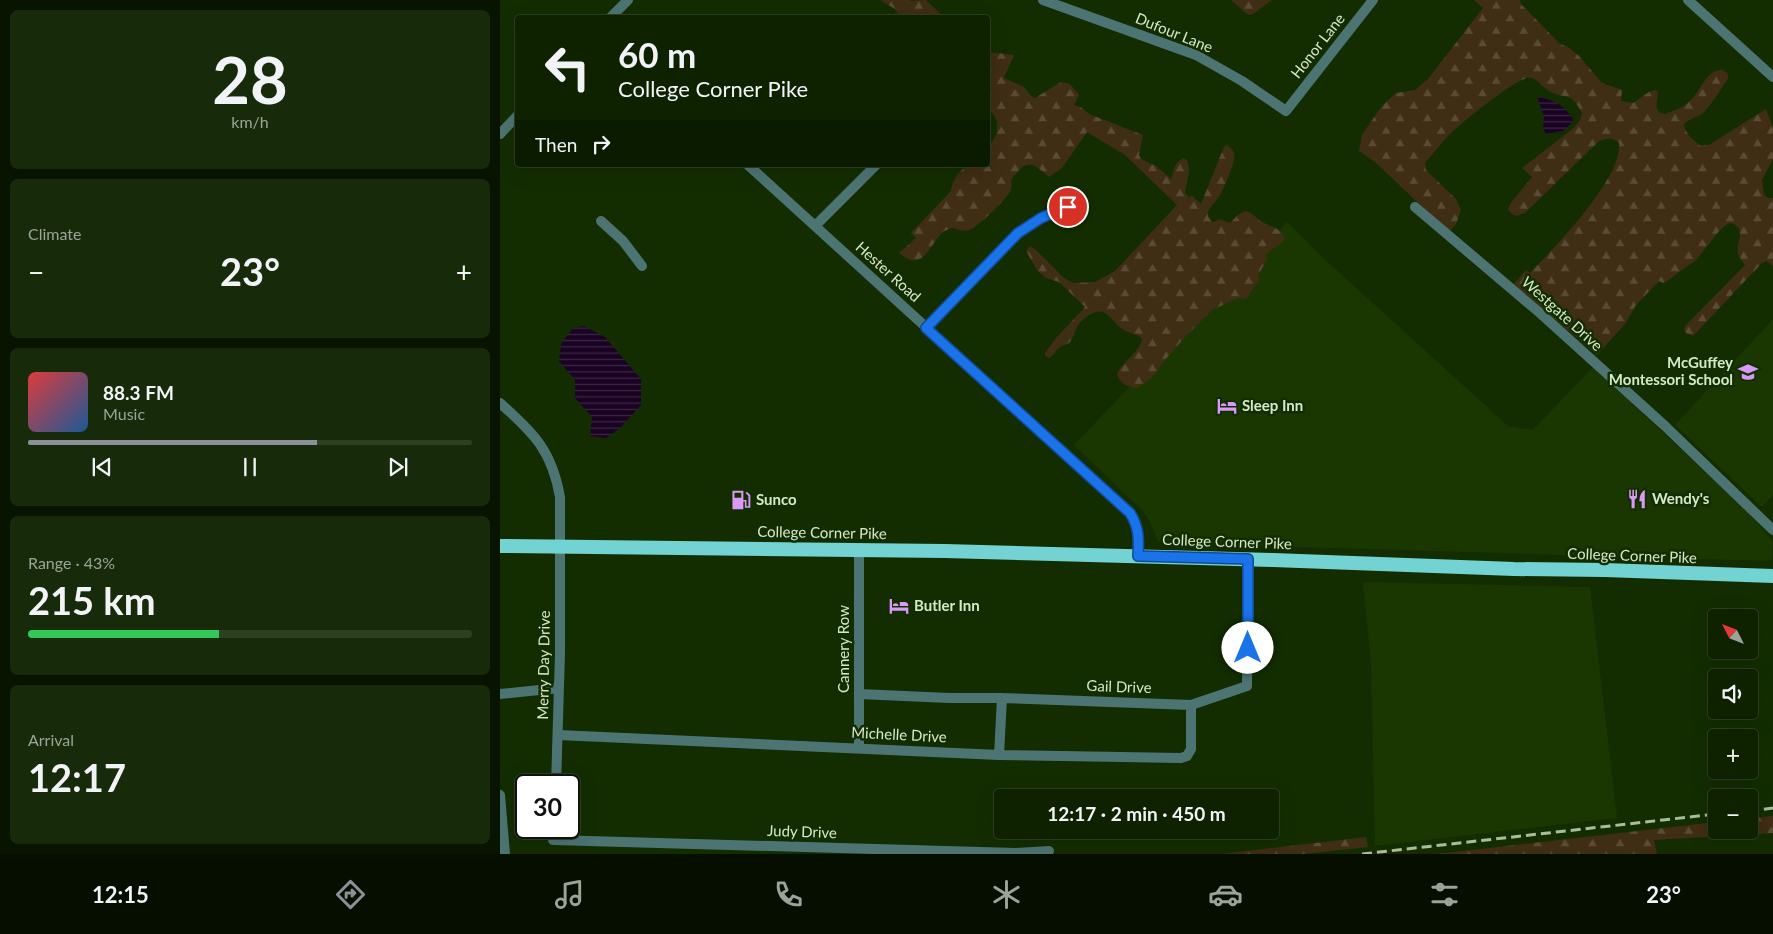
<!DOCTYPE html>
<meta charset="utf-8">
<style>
:root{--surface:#0e2200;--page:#172a0a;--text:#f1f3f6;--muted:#9ba499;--line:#2e3f22;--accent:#8c9099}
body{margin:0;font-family:Lato,sans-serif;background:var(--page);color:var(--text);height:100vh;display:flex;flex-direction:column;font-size:19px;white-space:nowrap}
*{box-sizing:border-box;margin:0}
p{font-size:16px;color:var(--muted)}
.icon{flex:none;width:28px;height:28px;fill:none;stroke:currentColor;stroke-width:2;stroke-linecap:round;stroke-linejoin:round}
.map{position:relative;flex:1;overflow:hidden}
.side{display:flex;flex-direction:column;gap:10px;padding:10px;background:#081300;width:500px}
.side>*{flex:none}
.top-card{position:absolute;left:15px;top:15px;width:475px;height:152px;border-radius:5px;box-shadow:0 5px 20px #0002,0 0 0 1px var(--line);background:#0e2200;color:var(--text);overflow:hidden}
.needle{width:32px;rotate:312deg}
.tools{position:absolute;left:1208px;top:609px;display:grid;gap:10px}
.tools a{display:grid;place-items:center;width:50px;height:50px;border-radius:5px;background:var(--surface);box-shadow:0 5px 20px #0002,0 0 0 1px var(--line);font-size:25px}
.speed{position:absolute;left:15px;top:774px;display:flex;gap:10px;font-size:25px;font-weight:700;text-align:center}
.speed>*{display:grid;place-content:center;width:65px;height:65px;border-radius:50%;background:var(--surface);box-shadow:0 5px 20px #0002,0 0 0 1px var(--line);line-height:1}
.speed .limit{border:2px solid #111;border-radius:8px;background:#fff;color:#111}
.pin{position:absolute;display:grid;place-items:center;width:42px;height:42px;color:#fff;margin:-21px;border:2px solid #fff;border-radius:50%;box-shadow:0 1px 5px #0007}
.me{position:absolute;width:55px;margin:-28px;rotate:0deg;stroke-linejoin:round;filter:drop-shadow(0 0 4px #0008)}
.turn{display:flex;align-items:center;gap:18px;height:105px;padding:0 20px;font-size:22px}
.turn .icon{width:65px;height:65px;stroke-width:2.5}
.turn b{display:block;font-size:35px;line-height:42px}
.then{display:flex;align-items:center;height:48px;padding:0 20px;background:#0003;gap:10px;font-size:19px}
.big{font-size:38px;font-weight:700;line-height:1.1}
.side .card{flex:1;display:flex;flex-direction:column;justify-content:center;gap:8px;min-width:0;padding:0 18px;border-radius:8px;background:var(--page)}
.side .dial{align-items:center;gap:0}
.dial b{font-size:65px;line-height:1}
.song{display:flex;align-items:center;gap:15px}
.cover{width:60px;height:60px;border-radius:8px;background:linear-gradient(135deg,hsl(0 70% 55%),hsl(210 70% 35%))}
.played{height:5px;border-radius:2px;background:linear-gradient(90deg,var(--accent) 65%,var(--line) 65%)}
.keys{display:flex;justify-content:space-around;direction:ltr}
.heat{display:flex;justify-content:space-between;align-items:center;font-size:28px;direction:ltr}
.charge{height:8px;border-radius:4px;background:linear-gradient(90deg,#34c759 43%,var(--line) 0)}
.trip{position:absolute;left:494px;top:789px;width:285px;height:50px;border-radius:5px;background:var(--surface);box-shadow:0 5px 20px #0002,0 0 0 1px var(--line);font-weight:700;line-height:50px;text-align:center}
.menu{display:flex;height:80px;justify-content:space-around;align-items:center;background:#060e00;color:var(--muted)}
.menu .icon{width:35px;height:35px}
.menu .on{color:var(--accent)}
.menu b{font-size:22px;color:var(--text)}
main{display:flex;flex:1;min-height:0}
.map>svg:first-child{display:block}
.built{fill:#1a3701}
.forest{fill:url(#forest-firs)}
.water{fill:url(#water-rules)}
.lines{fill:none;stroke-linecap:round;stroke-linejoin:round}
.minor{stroke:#4c7473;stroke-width:10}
.trunk{stroke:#73d2d2;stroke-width:14}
.rail{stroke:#a7be9b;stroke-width:3;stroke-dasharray:10 5;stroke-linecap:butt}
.route-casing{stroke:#114b97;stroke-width:12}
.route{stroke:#1a73e8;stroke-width:9}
.labels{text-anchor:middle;stroke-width:5;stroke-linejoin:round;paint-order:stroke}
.street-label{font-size:15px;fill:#d4e9c9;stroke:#132d00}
.poi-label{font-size:15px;font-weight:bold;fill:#d4e9c9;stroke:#132d00;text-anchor:start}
</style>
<main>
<section class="side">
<div class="card dial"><b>28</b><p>km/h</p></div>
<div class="card"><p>Climate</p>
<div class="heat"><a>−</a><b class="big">23°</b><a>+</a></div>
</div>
<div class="card">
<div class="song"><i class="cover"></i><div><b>88.3 FM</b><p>Music</p></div></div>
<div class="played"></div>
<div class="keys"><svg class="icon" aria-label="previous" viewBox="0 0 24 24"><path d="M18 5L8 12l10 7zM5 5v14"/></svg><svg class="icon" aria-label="pause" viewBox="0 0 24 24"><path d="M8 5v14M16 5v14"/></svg><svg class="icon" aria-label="next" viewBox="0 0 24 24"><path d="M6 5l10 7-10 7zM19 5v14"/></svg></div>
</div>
<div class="card"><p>Range · 43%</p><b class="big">215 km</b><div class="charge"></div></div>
<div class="card"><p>Arrival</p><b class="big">12:17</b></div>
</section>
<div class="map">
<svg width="1273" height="854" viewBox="0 0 1273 854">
<defs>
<pattern id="forest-firs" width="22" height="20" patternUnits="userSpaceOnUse" patternTransform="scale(1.25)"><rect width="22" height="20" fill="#3f2d14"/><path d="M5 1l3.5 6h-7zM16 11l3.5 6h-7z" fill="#5a4b35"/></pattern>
<pattern id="water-rules" width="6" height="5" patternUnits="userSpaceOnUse" patternTransform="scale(1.25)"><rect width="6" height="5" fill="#1a0224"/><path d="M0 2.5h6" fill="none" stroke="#3a2742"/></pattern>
</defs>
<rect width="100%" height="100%" fill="#132d00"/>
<!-- built -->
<path class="built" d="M787,222l33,33 188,171 25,4 60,-63 154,144 24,28 2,4 -1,15 -3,3 -607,-18 -4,-2 -9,-21 -7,-10 -68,-65z
M1273,319v176l-11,12 -87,-82z
M863,582l227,5 27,231 -242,28 -4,-182z"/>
<!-- forest -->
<path class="forest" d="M380,0h29l2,1 15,-1 18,17h-44l-5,-8z
M731,0h41l-19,14 -5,1z
M974,0h46l1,4 39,40 8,3 11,9 23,27 20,7 -1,11 12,2 16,-11 6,-2 3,2c-1,9 -5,21 7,22 8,-3 19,-7 25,-13 11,-10 16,-32 33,-31l5,4v5c-8,11 -15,23 -24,33 -6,6 -15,6 -20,12 1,10 10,17 17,22l8,-1 57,-36 7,19v31l-11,21 2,15 4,3h5v68l-7,-5 -4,2 -69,73 -7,-3 -2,-4 2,-4 59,-60c-15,-18 -2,-20 -6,-37l-5,-4 -5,-1 -9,7 -24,30 -29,21 -4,2 -4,-2 -23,24 -11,19 -28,31 -83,-71 12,-14 4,3c24,-25 93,-95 89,-130 -7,-6 -11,-5 -20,-2l-73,71 -9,4 -5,-2 -4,-4 2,-6 22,-27 -10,-9 53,-41 5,-7 2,-7c-13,-24 -15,-12 -33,-22 -8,-4 -12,-15 -22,-13 -13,2 -66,45 -77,56 -9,9 -17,20 -25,29l1,7 30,29 5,11 -5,14 -7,8 -74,-70 -16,-11 3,-16 19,-28 15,-14 19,-3 13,-11 55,-71z
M488,52l26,3 -10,23 20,9 6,8 5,3 26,-16 9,2 9,11 -5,10 8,3 7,6 54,21 -4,20 2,4 15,7 15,13c3,-9 3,-17 13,-21 10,6 2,26 1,35l4,4 3,-1 9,8 23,-57 2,-2c4,2 7,4 8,8 3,7 -11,37 -15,44 -6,8 -18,16 -6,25l7,-3 10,4 8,-8 7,-4c9,2 10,7 17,11 10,5 18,6 23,16 -5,9 -13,9 -19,17l1,5 -9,15 2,5 -9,11 -3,6 -4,2 -6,-1 -26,12 -26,26 -22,25 -12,17 -15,10c-11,-2 -16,-3 -20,-14 6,-13 23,-22 25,-35 -5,-6 -13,-5 -20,-10 -6,-4 -10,-12 -17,-16 -9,-5 -20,4 -26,11 -4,5 -5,13 -9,18 -3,3 -6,3 -10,5 -4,3 -6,8 -11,11l-4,-2v-3l11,-15 29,-31 -26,-25 -13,-4 -9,-8 -11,-19 4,-5 7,5 27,27 9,5 22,-1 20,-11 62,-66 -52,-50 -38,-23 -25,36 -13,9c-19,-16 -22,-18 -38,3 1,4 1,8 -1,12 -5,8 -33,36 -41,38 -6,2 -10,0 -16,-2 -3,1 -8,2 -11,5 -14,14 -19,40 -43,20l17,-15 -5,-5 40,-42c1,-11 8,-19 16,-26h21v-16l9,-16v-12l-9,-16z
M1273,816v17l-119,7 3,14h-220l279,-32v8h33v-12z
M866,837l2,10 -65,7h-82z"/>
<!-- water -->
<path class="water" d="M1037,96c18,5 27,8 37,25l-11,10 -17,3 -3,-5 1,-12z
M84,326l21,11 36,42v26l-21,23 -14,10 -16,-2 2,-19 -17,-19v-18l-16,-19 2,-17 12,-16z"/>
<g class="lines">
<!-- minor -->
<path class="minor" d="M543,0l153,55 46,26 44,30 87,-111
M1188,0l85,77
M110,18l18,-18
M0,134l18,-19
M248,165l382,348c9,14 9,26 8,43
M915,207l125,106 125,113 108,104
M101,221l22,20 19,25
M315,226l61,-61
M427,328l91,-95 23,-15 27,-11
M0,403c34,30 52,48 60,94v156l-4,132
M0,694l59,-6
M359,694l90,4h53l189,7 56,-19 1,-127
M58,735l441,20 182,3 6,-2 4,-7v-44
M359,748v-199
M499,755l3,-57
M0,795l5,59
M54,828l-1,12 463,13 33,-2"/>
<!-- trunk -->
<path class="trunk" d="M0,546l445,5 328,9 241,9 91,1 168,6"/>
<!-- rail -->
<path class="rail" d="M1249,811l24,-3
M862,854l354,-40"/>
</g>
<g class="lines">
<defs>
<path id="route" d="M568,207l-27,11 -23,15 -92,95 204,185c9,14 9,26 8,43l110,3v89"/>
</defs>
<!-- route casing -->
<use href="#route" class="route-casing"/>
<!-- route -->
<use href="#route" class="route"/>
</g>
<!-- icons -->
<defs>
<symbol id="school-bare" viewBox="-9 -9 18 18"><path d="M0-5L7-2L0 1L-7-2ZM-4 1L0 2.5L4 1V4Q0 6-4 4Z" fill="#d99af7" stroke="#132d00" stroke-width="2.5" paint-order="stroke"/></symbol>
<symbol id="hotel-bare" viewBox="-9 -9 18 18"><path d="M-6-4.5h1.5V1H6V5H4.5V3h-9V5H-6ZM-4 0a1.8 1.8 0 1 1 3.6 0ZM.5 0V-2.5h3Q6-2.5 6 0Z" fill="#d99af7" stroke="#132d00" stroke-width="2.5" paint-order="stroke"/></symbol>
<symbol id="restaurant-bare" viewBox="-9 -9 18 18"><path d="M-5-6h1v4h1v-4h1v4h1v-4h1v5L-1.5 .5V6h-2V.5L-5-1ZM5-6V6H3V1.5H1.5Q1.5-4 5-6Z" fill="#d99af7" stroke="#132d00" stroke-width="2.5" paint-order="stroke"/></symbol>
<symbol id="fuel-bare" viewBox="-9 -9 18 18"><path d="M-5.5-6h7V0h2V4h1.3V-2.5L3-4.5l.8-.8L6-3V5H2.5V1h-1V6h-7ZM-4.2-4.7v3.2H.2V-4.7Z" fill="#d99af7" stroke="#132d00" stroke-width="2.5" paint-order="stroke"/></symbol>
</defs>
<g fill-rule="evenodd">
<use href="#school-bare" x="1234" y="358" width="28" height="28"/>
<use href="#hotel-bare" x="713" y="392" width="28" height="28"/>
<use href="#restaurant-bare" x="1123" y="485" width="28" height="28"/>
<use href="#fuel-bare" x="227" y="486" width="28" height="28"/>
<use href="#hotel-bare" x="385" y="592" width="28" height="28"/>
</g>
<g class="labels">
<!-- street labels -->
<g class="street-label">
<text transform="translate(674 33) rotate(22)" y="5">Dufour Lane</text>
<text transform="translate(818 46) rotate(-52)" y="5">Honor Lane</text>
<text transform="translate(388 272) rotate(42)" y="5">Hester Road</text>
<text transform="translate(1062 314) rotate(42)" y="5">Westgate Drive</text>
<text transform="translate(322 533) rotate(1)" y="5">College Corner Pike</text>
<text transform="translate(727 542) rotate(2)" y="5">College Corner Pike</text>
<text transform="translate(1132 556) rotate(2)" y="5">College Corner Pike</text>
<text transform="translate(344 649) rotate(-90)" y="5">Cannery Row</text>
<text transform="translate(44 665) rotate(-89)" y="5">Merry Day Drive</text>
<text transform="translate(619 687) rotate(2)" y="5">Gail Drive</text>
<text transform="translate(399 735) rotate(3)" y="5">Michelle Drive</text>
<text transform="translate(302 832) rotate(2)" y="5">Judy Drive</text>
</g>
<!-- poi labels -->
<g class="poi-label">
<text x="1233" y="368" text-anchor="end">McGuffey<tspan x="1233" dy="17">Montessori School</tspan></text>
<text x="742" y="411">Sleep Inn</text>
<text x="1152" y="504">Wendy's</text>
<text x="256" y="505">Sunco</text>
<text x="414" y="611">Butler Inn</text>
</g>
</g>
</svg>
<div class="tools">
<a><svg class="needle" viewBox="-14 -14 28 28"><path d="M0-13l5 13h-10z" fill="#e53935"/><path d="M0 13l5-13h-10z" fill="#9ba499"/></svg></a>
<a><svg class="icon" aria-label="sound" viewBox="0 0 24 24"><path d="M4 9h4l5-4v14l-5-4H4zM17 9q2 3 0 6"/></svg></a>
<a>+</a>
<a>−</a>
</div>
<div class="speed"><div class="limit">30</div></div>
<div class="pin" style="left:568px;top:207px;background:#d93025"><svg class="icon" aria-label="arrive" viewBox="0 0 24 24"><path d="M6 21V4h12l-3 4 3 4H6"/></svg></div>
<svg class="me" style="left:748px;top:648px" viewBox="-20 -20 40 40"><circle r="19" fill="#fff"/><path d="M0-13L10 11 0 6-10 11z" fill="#1a73e8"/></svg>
<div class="trip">12:17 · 2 min · 450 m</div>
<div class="top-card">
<div class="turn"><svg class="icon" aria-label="left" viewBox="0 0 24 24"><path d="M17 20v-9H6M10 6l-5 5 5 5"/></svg><div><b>60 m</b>College Corner Pike</div></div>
<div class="then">Then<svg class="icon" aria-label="right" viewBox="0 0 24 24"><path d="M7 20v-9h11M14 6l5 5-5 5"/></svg></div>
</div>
</div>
</main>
<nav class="menu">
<b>12:15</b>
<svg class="icon on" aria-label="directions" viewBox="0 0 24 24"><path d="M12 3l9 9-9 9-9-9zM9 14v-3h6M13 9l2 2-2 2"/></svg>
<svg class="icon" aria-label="music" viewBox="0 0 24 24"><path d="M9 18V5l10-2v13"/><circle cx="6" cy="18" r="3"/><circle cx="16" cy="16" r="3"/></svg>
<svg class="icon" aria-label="phone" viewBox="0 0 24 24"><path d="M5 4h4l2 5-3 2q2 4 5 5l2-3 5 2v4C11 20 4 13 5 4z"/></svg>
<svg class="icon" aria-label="climate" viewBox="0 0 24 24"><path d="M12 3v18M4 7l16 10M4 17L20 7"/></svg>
<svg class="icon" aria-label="car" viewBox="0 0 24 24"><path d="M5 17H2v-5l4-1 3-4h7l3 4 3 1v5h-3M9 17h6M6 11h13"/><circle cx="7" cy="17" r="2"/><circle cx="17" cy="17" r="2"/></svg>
<svg class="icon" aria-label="filters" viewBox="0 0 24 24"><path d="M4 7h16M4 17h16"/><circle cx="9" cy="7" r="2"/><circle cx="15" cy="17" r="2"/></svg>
<b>23°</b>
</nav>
